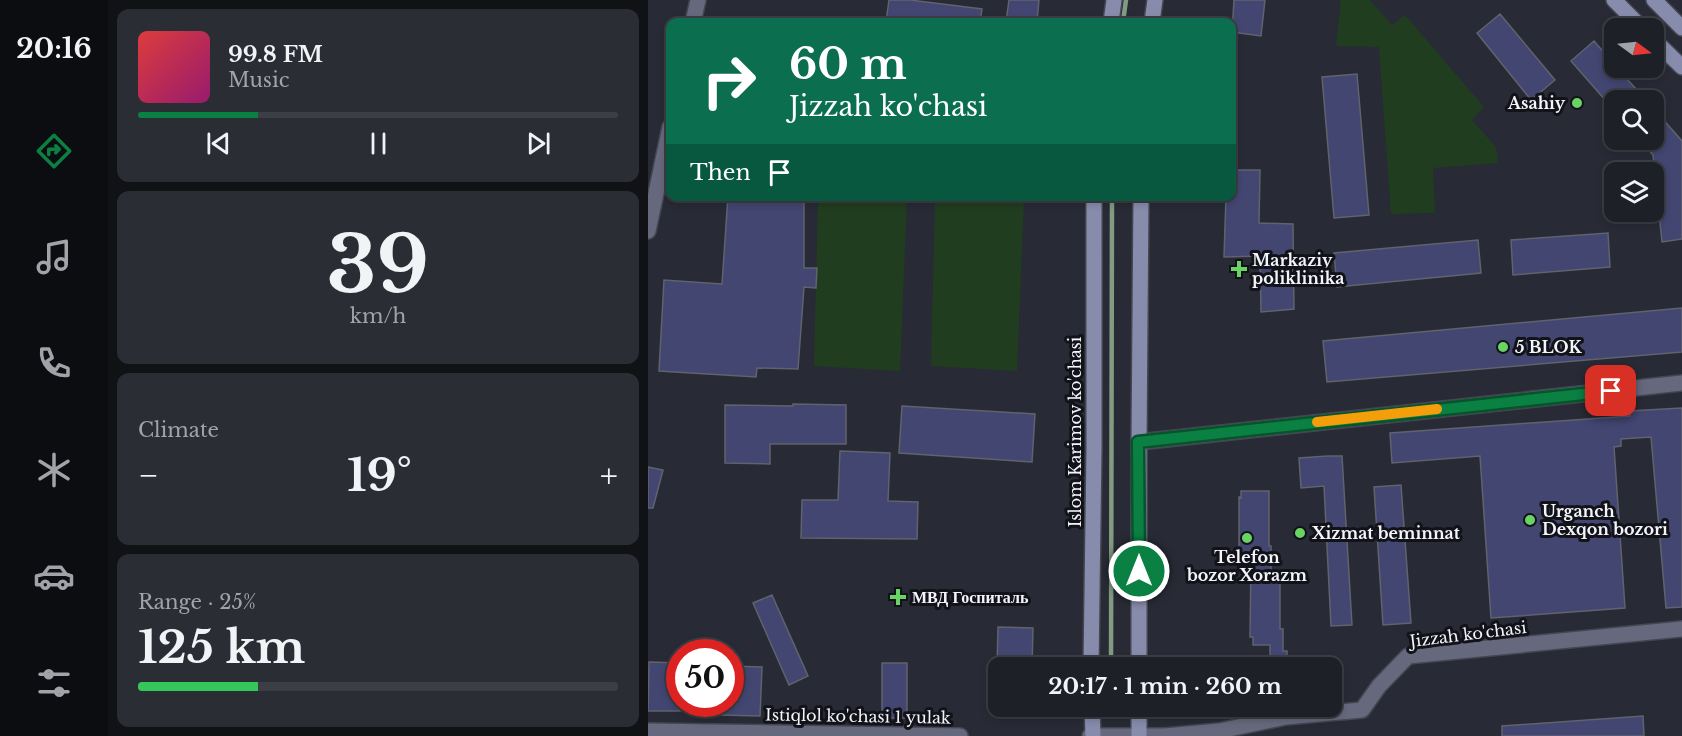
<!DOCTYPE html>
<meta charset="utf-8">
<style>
:root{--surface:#1e2028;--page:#2b2d34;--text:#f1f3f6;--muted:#a1a3a8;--line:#3c3e45;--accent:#0b8043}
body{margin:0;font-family:"Libre Baskerville",serif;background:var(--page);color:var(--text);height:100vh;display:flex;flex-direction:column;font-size:22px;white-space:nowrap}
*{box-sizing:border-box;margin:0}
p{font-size:20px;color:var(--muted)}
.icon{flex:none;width:33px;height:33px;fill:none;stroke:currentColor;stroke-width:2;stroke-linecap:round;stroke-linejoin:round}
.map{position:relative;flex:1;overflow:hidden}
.side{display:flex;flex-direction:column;gap:9px;padding:9px;background:#101216;width:540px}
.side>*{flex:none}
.hud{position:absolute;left:18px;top:18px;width:570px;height:183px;border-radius:12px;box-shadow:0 3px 9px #0003,0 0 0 2px var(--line);background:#0b6e4f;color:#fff;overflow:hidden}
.needle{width:39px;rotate:105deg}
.controls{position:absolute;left:956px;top:18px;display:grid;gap:12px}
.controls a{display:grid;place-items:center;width:60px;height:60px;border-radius:12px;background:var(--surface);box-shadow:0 3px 9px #0003,0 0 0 2px var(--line);font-size:30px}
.speed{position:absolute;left:18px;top:639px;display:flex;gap:12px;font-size:30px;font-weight:700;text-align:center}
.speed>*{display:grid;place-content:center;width:78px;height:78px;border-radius:50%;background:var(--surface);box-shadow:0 3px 9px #0003,0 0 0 2px var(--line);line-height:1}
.speed .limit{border:9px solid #d22;background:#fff;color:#111}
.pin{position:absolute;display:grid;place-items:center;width:51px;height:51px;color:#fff;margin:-26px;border-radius:12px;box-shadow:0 3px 9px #0006}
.me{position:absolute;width:66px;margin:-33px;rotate:0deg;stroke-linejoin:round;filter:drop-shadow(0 0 4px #0008)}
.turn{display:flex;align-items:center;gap:21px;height:126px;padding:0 24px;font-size:27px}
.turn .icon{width:78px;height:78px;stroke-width:2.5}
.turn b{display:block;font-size:42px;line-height:51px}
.then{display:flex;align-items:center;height:57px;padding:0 24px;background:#0003;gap:12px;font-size:22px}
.big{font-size:45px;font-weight:700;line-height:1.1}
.side .widget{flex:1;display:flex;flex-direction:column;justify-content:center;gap:9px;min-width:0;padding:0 21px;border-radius:12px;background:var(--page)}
.side .dial{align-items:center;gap:0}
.dial b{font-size:78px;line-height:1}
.song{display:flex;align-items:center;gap:18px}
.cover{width:72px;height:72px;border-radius:9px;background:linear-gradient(135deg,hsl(0 70% 55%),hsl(320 70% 35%))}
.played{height:6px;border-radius:3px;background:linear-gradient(90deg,var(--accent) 25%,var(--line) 25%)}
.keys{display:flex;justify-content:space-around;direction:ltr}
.heat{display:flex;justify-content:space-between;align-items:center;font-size:33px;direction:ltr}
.charge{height:9px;border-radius:4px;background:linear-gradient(90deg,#34c759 25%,var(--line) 0)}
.trip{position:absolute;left:340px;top:657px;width:354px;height:60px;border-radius:12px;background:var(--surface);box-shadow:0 3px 9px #0003,0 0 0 2px var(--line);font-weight:700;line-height:60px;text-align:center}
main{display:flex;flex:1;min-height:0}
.menu{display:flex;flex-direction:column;width:108px;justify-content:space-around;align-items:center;background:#0c0d10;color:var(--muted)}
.menu .icon{width:42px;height:42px}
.menu .selected{color:var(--accent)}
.menu b{font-size:27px;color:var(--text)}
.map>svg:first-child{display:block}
.green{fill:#213d20}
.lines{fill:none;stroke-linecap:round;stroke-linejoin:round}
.stream{stroke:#829b83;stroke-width:4.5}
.building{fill:#424671;stroke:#60626e;stroke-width:1.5}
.minor-casing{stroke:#444651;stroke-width:18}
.secondary-casing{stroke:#444651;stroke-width:18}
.minor{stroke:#66697d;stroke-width:15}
.secondary{stroke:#878cac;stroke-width:15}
.route-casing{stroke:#07532c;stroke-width:15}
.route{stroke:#0b8043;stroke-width:10}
.slow{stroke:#f59e0b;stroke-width:10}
.poi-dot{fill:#69d464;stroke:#121318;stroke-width:2}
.labels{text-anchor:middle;stroke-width:6;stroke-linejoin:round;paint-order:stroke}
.poi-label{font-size:16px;font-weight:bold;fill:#f3f4fc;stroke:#121318;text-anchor:start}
.street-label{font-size:16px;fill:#f3f4fc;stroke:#121318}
</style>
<main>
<nav class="menu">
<b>20:16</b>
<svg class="icon selected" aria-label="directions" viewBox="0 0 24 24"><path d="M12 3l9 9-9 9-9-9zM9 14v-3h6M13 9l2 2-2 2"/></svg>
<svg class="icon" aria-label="music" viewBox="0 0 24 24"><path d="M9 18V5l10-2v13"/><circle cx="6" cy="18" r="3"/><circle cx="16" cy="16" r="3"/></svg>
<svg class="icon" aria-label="phone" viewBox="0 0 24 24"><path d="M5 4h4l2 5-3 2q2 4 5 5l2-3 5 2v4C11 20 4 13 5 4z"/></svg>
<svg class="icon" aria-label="climate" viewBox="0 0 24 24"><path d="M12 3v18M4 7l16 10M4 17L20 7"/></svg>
<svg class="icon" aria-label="car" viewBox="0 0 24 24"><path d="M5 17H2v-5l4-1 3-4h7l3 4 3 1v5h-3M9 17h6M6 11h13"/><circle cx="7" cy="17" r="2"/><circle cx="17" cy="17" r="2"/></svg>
<svg class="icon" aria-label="filters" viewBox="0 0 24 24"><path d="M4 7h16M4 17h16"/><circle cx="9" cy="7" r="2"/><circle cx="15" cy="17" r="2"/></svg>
</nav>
<section class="side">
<div class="widget">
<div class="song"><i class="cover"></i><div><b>99.8 FM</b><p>Music</p></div></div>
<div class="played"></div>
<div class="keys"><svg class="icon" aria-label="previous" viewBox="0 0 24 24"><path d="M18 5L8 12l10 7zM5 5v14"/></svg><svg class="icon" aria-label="pause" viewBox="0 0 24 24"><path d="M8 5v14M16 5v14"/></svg><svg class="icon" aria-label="next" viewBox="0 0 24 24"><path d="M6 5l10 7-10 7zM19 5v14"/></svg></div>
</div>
<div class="widget dial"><b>39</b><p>km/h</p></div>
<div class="widget"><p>Climate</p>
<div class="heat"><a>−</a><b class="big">19°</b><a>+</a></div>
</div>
<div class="widget"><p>Range · 25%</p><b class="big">125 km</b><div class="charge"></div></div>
</section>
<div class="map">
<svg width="1034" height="736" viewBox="0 0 1034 736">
<rect width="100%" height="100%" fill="#282a35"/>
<!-- green -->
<path class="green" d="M693,0h29l22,25 13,-10 79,92 -12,13 24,27 2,16 -65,5 2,45 -44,1 -12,-167 -43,-1z
M170,197l89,1 -7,173 -86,-5z
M287,197l89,1 -7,173 -86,-5z"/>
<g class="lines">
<!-- stream -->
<path class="stream" d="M475,22l3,-22
M463,668l1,-472
M463,711v-5"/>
</g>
<!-- building -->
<path class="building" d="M241,0h21l72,9 -2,13h-94z
M361,0h30l-2,22h-31z
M586,0h31l-4,36 -29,-4z
M852,14l55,66 -24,20 -54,-67z
M946,41l20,23v4h3l29,32h-32v10l-43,-49z
M709,74l12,141 -35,3 -12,-141z
M1005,108l29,33v98l-20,3 -9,-87 -13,-15h13z
M584,170h28l-1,53 34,1 1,85 -33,3 -1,-56 -36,1 2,-61h6z
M80,196h76v72h13l-1,20 -12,-1 -6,82 -41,-1 -1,9 -97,-6 5,-91 58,4z
M960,233l2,34 -97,8 -2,-35z
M830,240l3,33 -144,14 -3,-34z
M1034,308v44l-355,30 -4,-41z
M145,404l53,1v39h-76v20l-45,-1v-58l68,1z
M254,406l133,8 -3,48 -133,-9z
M1034,408v199l-16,1 -15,-171 -30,2v7l-7,1 11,161 -134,10 -11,-162 -88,7 -2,-30 240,-17 -1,-5z
M192,451l50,2 -2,48 30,1 -1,37 -116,-1 1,-38h36z
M680,456h14l10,169 -21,1 -7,-140 -23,2 -2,-30z
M0,467l15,3 -10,38h-5z
M753,485l10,138 -28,2 -9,-138z
M593,491h28v55h2v28h9v55h3v22h4v17h-17v-23h-17v-8h-3l1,-76h-9v-8h-3v-56l2,1z
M124,595l36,81 -19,9 -36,-82z
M350,627l35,1 -1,40h-35z
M1,662l31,1v48h-32z
M234,663h25v55h-25z
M82,666l32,1 -2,49 -41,-1v-11h11z
M995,716l1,20h-142v-10z"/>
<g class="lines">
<defs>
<path id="minor" d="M45,22l5,-22
M0,231l22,-104
M491,442l543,-59
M0,731l312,5
M442,736h75l54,-5 67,-14 76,-7 17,-24 29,-30 274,-27"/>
<path id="secondary" d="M966,0l28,28
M1006,0l28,28
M463,22l3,-22
M504,22l3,-22
M1005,39l29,28
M443,668l3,-220v-252
M491,668v-226l2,-246
M444,706l1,30
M491,706v30"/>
</defs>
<!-- minor casing -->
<use href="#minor" class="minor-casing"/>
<!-- secondary casing -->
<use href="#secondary" class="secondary-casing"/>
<!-- minor -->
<use href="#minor" class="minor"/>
<!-- secondary -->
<use href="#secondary" class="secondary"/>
</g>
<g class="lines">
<defs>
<path id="route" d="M491,571l-1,-129 473,-51"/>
</defs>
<!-- route casing -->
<use href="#route" class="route-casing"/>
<!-- route -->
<use href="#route" class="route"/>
<!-- slow -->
<path class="slow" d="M669,422l120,-13"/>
</g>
<!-- markers -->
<g class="poi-dot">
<circle cx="929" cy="103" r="6"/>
<path d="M588 260h6v6h6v6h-6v6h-6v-6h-6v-6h6z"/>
<circle cx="855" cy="347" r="6"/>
<circle cx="882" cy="520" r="6"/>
<circle cx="652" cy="533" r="6"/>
<circle cx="599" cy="538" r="6"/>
<path d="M247 588h6v6h6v6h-6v6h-6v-6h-6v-6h6z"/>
</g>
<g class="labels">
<!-- poi labels -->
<g class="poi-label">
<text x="917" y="109" text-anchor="end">Asahiy</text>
<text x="604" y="266">Markaziy<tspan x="604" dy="18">poliklinika</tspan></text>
<text x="867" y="353">5 BLOK</text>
<text x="894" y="517">Urganch<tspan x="894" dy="18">Dexqon bozori</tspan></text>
<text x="664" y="539">Xizmat beminnat</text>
<text x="599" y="563" text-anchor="middle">Telefon<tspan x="599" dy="18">bozor Xorazm</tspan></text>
<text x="264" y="603">МВД Госпиталь</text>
</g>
<!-- street labels -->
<g class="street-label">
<text transform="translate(427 432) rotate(-90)" y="6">Islom Karimov ko'chasi</text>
<text transform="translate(820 634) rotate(-7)" y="6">Jizzah ko'chasi</text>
<text transform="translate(210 716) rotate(1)" y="6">Istiqlol ko'chasi 1 yulak</text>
</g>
</g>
</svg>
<div class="controls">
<a><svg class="needle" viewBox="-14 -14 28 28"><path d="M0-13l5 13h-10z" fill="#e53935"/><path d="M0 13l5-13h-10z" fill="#a1a3a8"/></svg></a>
<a><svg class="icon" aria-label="search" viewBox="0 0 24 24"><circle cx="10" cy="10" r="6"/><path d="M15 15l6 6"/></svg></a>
<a><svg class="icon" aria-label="layers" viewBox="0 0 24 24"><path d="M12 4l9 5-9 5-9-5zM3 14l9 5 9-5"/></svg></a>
</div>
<div class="speed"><div class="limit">50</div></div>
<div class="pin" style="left:963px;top:391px;background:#d93025"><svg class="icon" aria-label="arrive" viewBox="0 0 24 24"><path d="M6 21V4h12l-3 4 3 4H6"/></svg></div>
<svg class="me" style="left:491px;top:571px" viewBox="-20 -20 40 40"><circle r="17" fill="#0b8043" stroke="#fff" stroke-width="3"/><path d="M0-11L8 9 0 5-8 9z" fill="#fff"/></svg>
<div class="trip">20:17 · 1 min · 260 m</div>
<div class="hud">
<div class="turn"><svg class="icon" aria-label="right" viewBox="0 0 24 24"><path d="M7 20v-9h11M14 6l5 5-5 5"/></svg><div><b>60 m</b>Jizzah ko'chasi</div></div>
<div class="then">Then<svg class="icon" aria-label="arrive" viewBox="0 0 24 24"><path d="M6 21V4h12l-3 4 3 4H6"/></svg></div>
</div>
</div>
</main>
